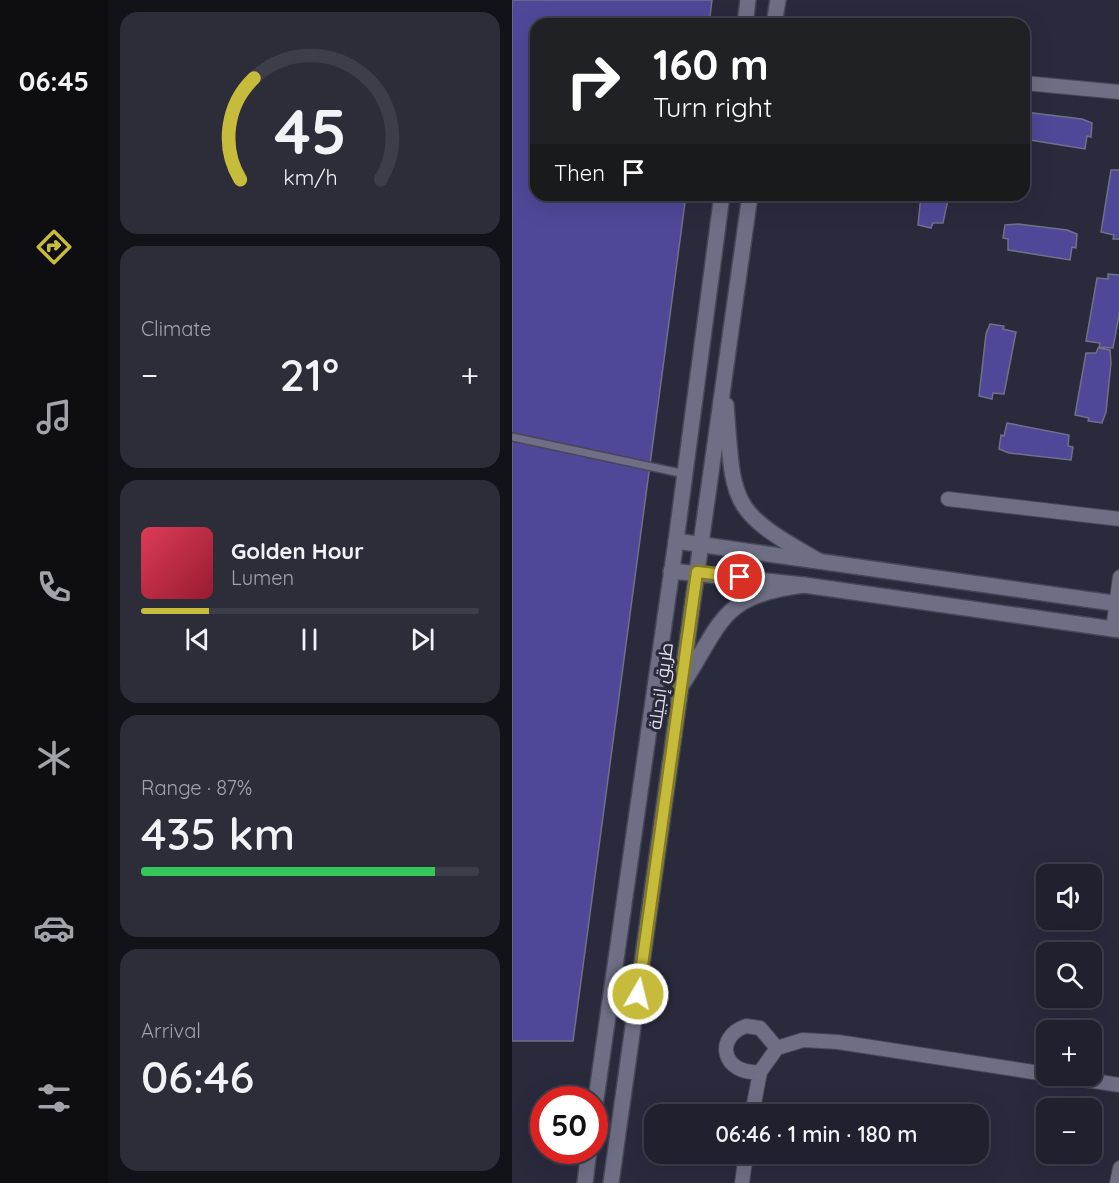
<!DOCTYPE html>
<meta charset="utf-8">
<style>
:root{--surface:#20202e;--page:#2d2d3a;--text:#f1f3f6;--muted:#a2a3aa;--line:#3d3e4a;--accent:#c7bb3b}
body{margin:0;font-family:Quicksand,Cairo,sans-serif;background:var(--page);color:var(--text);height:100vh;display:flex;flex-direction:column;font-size:22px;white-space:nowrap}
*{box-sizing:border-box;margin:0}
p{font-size:20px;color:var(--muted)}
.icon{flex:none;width:33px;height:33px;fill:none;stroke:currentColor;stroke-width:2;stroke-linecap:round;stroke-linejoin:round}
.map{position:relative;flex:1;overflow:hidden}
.drawer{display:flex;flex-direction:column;gap:12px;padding:12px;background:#121219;width:404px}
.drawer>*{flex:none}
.hud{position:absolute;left:18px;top:18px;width:500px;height:183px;border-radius:18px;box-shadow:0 6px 24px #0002,0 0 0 2px var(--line);background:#202124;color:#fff;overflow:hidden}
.tools{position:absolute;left:524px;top:864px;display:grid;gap:12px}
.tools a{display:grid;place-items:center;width:66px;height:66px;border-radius:12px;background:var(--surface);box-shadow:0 6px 24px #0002,0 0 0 2px var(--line);font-size:30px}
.speed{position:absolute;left:18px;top:1086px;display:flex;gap:12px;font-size:30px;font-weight:700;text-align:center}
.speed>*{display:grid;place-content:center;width:78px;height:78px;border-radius:50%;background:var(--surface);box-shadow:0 6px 24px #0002,0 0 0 2px var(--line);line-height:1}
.speed .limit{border:9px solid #d22;background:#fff;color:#111}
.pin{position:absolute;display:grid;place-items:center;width:51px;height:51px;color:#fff;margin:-26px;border:3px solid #fff;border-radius:50%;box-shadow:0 2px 6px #0007}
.me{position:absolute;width:66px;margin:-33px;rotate:8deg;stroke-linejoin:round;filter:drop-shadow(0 0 4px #0008)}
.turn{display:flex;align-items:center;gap:21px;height:126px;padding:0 24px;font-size:27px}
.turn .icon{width:78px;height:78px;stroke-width:2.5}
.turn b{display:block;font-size:42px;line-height:51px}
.then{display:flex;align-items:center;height:57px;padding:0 24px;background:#0003;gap:12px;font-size:22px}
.big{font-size:45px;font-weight:600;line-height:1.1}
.drawer .widget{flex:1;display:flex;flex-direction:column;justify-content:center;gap:9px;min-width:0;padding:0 21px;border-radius:18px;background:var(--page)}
.drawer .dial{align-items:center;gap:0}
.dial svg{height:156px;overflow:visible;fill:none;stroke:var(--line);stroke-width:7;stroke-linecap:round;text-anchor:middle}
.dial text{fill:var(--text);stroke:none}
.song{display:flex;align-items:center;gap:18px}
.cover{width:72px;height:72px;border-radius:9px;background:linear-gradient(135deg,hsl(350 70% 55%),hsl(350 70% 35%))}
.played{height:6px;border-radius:3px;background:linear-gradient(90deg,var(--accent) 20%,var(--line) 20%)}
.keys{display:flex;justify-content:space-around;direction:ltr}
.heat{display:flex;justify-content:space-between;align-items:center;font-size:33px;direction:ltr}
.charge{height:9px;border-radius:4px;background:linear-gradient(90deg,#34c759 87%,var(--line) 0)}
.trip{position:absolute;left:132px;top:1104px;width:345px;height:60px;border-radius:18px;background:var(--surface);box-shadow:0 6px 24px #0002,0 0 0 2px var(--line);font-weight:600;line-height:60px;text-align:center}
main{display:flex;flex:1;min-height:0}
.tab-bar{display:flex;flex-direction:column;width:108px;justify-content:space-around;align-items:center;background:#0d0d12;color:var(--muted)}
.tab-bar .icon{width:42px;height:42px}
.tab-bar .on{color:var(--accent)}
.tab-bar b{font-size:27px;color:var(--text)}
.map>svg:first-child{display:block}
.building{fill:#4f4898;stroke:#707187;stroke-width:1.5}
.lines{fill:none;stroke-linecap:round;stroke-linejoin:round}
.service-casing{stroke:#484757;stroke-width:10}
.minor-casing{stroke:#484757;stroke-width:16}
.tertiary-casing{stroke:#484757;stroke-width:18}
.secondary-casing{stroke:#484757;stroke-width:18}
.service{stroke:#6e6f85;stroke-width:7}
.minor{stroke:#6e6f85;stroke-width:14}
.tertiary{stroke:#6e6f85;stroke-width:15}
.secondary{stroke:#6e6f85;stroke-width:15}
.route-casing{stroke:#817a26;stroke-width:15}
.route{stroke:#c7bb3b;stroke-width:10}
.labels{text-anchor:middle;stroke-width:6;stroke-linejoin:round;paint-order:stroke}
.street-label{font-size:18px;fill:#dddeea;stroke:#2a2a3d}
</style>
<main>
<nav class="tab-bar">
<b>06:45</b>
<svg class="icon on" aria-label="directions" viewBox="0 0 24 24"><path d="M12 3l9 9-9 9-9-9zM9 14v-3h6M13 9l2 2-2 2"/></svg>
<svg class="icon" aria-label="music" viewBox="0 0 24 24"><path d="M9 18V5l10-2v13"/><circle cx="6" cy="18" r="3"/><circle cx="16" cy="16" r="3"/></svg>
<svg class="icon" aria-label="phone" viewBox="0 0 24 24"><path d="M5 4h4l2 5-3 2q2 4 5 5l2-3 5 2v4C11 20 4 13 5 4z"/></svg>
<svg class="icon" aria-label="climate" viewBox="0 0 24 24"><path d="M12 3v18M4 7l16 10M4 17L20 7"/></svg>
<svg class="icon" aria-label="car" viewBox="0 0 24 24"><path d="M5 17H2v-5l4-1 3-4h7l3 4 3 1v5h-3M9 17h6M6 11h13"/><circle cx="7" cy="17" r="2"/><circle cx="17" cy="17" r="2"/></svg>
<svg class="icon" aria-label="filters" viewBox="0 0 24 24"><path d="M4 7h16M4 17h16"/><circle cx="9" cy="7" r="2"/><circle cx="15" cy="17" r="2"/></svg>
</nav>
<section class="drawer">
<div class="widget dial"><svg viewBox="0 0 100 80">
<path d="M14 69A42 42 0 1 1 86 69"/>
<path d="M14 69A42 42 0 0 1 21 17" stroke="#c7bb3b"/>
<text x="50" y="56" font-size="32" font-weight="700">45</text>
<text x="50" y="72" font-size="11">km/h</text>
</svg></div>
<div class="widget"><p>Climate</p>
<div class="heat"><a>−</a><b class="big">21°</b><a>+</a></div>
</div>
<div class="widget">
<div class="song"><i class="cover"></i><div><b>Golden Hour</b><p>Lumen</p></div></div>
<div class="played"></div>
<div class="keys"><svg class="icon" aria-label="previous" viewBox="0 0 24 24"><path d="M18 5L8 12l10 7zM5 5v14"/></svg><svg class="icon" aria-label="pause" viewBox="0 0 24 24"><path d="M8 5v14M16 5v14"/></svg><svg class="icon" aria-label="next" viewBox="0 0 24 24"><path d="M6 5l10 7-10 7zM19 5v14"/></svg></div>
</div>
<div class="widget"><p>Range · 87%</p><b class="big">435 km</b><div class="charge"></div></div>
<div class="widget"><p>Arrival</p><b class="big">06:46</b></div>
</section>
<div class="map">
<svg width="608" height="1183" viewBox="0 0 608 1183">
<rect width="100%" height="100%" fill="#2a2a3d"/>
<!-- building -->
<path class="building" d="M0,0h200l-3,24h-173v171h150l-113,846h-61z
M521,113l49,6 10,4 -1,14 -4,-1 -2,13 -61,-10v-25z
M599,170h9v69h-7l1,-4 -13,-3z
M409,195h28l-6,28h-10l-2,5 -13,-3z
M506,224l49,6 10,4 -1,14 -4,-1 -2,13 -62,-10v-11l-5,-1 2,-13z
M596,274l12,1v35l-7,38 -14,-1 1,-4 -14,-2 11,-63 11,1z
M478,324l14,2 -1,3 13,3 -12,62 -11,-1 -1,6 -13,-3 7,-62z
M586,348l12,2 1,13 -5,49 -4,11 -14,-2 1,-3 -14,-3 11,-62h10z
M495,423l62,12 -1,11 5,1 -2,13 -62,-7 -10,-4 2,-14 3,1z"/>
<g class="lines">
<defs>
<path id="service" d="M0,437l173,37"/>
<path id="minor" d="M512,83l96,9
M436,499l172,20
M601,629l7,-52
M234,1026l14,2 17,20 -17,24c-38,3 -46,-35 -14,-46z
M265,1048l26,-8 35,2 208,32
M547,1076l61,9
M240,1114l8,-42
M230,1183l4,-29
M605,1183l3,-15"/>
<path id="tertiary" d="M164,541l444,63
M159,571l133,14 316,45"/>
<path id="secondary" d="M233,24l3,-24
M262,24l4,-24
M214,405c8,100 2,105 93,156
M171,683c40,-62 38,-88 121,-98
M82,1113l82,-572 46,-346
M73,1183l4,-33
M99,1183l139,-988"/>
</defs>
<!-- service casing -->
<use href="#service" class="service-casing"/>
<!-- minor casing -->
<use href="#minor" class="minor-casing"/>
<!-- tertiary casing -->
<use href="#tertiary" class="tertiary-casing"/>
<!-- secondary casing -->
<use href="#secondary" class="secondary-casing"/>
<!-- service -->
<use href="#service" class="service"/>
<!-- minor -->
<use href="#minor" class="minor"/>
<!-- tertiary -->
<use href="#tertiary" class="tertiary"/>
<!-- secondary -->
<use href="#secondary" class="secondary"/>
</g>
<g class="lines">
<defs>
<path id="route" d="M126,994l59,-422 43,5"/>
</defs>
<!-- route casing -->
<use href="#route" class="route-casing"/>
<!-- route -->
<use href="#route" class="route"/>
</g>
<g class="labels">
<!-- street labels -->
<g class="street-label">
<text transform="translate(149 686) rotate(-82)" y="6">طريق إنجيلة</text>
</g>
</g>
</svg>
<div class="tools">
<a><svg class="icon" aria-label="sound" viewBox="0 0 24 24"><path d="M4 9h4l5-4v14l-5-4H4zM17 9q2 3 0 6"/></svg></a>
<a><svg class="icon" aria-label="search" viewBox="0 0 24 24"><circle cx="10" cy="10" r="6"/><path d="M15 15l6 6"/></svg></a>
<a>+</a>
<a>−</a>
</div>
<div class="speed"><div class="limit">50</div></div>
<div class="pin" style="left:228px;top:577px;background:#d93025"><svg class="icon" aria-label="arrive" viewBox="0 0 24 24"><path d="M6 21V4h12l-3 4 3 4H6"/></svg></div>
<svg class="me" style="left:126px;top:994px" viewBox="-20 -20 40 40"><circle r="17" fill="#c7bb3b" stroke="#fff" stroke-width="3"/><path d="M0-11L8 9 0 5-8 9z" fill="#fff"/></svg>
<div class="trip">06:46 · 1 min · 180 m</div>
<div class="hud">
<div class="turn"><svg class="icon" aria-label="right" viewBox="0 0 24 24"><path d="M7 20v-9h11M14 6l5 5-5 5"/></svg><div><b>160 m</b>Turn right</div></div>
<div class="then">Then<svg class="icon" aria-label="arrive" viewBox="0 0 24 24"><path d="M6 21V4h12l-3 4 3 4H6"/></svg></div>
</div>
</div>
</main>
